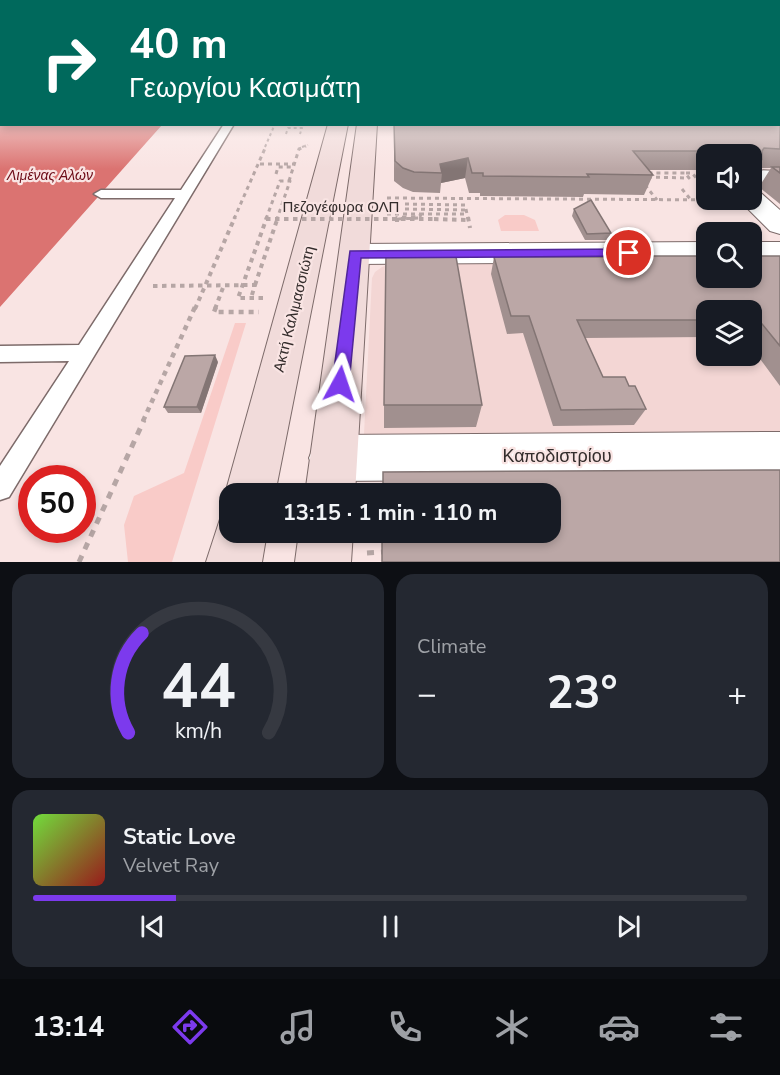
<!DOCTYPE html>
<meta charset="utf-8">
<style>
:root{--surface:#171b24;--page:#242831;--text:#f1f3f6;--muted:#9ea1a6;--line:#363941;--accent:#7c3aed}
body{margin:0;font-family:"Nunito Sans",sans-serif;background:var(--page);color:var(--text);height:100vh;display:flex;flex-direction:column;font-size:22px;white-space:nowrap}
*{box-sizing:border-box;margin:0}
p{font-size:20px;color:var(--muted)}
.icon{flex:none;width:33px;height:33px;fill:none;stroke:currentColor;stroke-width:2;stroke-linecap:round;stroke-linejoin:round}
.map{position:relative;height:562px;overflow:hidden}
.panel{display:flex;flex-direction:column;gap:12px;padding:12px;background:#0d0f14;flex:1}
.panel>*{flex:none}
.hud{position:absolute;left:0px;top:0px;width:780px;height:126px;box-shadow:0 3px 9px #0003;background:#00695c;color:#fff;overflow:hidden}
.tools{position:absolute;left:696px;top:144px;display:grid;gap:12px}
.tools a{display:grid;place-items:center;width:66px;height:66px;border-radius:12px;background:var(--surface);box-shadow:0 3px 9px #0003;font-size:30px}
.speed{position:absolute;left:18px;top:465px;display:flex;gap:12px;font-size:30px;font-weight:700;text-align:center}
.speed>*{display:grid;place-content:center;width:78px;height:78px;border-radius:50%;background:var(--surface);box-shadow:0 3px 9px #0003;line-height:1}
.speed .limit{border:9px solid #d22;background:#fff;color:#111}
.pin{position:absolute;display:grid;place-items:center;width:51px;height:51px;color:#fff;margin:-26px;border:3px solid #fff;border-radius:50%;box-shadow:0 2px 6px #0007}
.me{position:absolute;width:66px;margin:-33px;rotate:5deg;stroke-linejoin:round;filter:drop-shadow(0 0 4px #0008)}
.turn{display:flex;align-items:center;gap:21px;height:126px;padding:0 30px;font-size:27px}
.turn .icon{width:78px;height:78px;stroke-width:2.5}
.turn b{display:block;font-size:42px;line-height:51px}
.big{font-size:45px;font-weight:700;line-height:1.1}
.panel .card{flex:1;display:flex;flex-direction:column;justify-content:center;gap:9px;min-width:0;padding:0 21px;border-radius:18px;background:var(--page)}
.panel .dial{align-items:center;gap:0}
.dial svg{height:156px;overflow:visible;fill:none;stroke:var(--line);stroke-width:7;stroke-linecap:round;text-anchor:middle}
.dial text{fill:var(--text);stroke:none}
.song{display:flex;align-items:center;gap:18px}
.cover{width:72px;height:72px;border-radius:9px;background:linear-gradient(135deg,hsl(100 70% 55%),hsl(0 70% 35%))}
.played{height:6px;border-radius:3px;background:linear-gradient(90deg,var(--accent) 20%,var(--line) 20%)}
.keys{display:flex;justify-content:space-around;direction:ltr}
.heat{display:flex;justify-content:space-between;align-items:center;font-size:33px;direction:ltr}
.panel .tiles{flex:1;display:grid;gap:12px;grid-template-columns:1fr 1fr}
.card:last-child{grid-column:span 2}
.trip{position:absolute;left:219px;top:483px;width:342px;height:60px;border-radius:18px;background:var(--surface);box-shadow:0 3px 9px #0003;font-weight:700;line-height:60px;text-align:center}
.menu{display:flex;height:96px;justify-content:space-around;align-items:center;background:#090b0e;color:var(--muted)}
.menu .icon{width:42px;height:42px}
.menu .active{color:var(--accent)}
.menu b{font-size:27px;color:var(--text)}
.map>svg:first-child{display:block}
.built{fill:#f3d6d4;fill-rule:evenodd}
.green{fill:#f9cbc8}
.water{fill:#db7371}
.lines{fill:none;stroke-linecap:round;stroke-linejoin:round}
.service-casing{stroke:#7d6b6a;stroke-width:3}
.minor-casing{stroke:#7d6b6a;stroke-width:2}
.secondary-casing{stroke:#7d6b6a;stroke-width:2}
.path-far4{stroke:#b6a6a5;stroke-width:2;stroke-dasharray:3 3;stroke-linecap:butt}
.path-far3{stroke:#b6a6a5;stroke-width:3;stroke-dasharray:4 4;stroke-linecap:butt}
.path-far2{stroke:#b6a6a5;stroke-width:4;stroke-dasharray:4.5 4.5;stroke-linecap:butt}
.path-far1{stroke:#b6a6a5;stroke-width:4.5;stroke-dasharray:5 5;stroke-linecap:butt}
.path{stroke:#b6a6a5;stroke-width:5;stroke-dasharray:7 7;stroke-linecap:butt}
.service{fill:#fff;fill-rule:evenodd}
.minor{fill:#fff;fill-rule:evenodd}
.secondary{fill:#f1dbda;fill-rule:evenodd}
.path-bridge{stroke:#b6a6a5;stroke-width:4;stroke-dasharray:4.5 4.5;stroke-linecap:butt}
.wall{fill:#a1908f}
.shaded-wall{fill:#837574}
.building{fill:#bba7a6;stroke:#837574;stroke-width:1.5}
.route{fill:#7c3aed;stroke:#51269a;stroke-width:1.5}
.labels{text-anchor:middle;stroke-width:4.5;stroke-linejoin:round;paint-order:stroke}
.far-water-label{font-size:14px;font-style:italic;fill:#6d0c17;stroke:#f9e4e3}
.street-label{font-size:15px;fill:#342d2c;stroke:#f9e4e3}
.near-street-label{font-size:18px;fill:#342d2c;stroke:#f9e4e3}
</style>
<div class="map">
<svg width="780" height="562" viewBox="0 0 780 562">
<rect width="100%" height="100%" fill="#f9e4e3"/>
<!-- built -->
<path class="built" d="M780,262v170l-416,2 8,-156 3,-6 7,-5 9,-3 315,-1v15h46zM706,310h46v46h-46z"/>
<!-- green -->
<path class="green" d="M505,215h19l11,5 4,11h-38l-3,-11z
M235,323h11l-74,239h-44l-4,-37 10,-29 50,-23z"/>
<!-- water -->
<path class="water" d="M0,90l2,34 160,1 -162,182z"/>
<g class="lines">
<defs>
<path id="service" d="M224,124h10l-225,373 -9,3v-34l69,-105 -69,1v-16l79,-1 96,-147h-74l-7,-4 7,-4h80z"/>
<path id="minor" d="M752,170l28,1v14l-28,-1z
M752,191l9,2 19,17v24l-10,-3 -31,-31h13z
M706,242v20l-351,2 -11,-3 -4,-7 4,-7 11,-3z
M752,242h28v20h-28z
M780,432v46l-447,3 -17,-7 -7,-16 7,-16 17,-7z"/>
<path id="secondary" d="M328,124h20l-73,370h-45v11l-5,-11z
M357,124h20l-22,370h-50z
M230,510v22h37l-5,30h-56l16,-49z
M299,532h54l-2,30h-56z"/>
</defs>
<!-- service casing -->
<use href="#service" class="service-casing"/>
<!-- minor casing -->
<use href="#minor" class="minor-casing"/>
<!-- secondary casing -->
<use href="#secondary" class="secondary-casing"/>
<!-- path-far4 -->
<path class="path-far4" d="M286,134l2,-6h14l-2,6
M265,147l10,-23
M302,147l6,-2"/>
<!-- path-far3 -->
<path class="path-far3" d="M260,164h35
M686,173h6l14,16
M276,174l2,-7h16
M648,177l41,1 -4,-5h-36
M289,181l10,-32 7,-3
M645,185l12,15
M682,189l9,11
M387,198l338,2
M405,204l60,1
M405,209l61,1
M466,209l2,10
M387,214h33l1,4 -24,1
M420,214h47
M234,219l32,-73
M266,219l14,-38h10l-13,38"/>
<!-- path-far2 -->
<path class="path-far2" d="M468,217l2,11
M434,219l34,1
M397,222v-4l24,-1
M255,285l23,-68
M153,286l102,-1 -4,13
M263,298h-25l29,-81
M195,309l40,-92
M215,309l9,-24"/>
<!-- path-far1 -->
<path class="path-far1" d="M216,307l-2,5h45
M143,421l52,-114"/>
<!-- path -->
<path class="path" d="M367,553l16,-1
M79,562l65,-142"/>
<!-- service -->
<use href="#service" class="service"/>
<!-- minor -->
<use href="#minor" class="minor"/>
<!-- secondary -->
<use href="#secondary" class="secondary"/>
<!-- path-bridge -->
<path class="path-bridge" d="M266,219h168"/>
</g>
<!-- wall -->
<path class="wall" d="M778,90h2v114l-21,-17 12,-19h-15l-4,8v-22h-46v16h-57l4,5 -9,20 -60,-1 -1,3 -103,-1v-3h-11l-4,-15 -24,5 -1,10 -27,-1 -10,-4 -9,-7v-57h384z
M574,209l37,24 -3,7h-23l-13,-24z
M604,248l32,8h144v130l-28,-38v-38h-46v27l-121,1 18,39 26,9 17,23 -12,16 -81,1 -30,-93 -16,1 -16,-60 3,-17h106z
M218,362l-17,51h-33l-4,-6z
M384,405h98l-6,22 -92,1z"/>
<!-- shaded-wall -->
<path class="shaded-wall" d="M468,158l-3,20 -24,5 1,-10 -2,-9z
M215,355l3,7 -17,51 -4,-6z"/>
<!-- building -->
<path class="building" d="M778,104l2,1v44l-16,-1 -2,3v8l-10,-8h-119l20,24 -66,-1 2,3 -106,-1v-3h-11l-4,-15 -28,6 2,9 -28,-1 -11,-4 -8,-7 -1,-37h384z
M772,167h8v6z
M591,200l20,33 -24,1 -13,-25z
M630,247l6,9h70v22h46v-22h28v90l-22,-27h-6v-9h-46v10h-129l26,57h22l4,9h6l11,23 -85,1 -32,-94h-18l-17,-59h115l-5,-9z
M386,251h69l27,154h-98z
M215,355l-18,52h-33l21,-51z
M780,470v92h-398v-30h168v-38h-167v-22z"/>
<!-- sky -->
<linearGradient id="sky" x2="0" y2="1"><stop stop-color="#a39ab8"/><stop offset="0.53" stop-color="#fcf3f2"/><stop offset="1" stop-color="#fcf3f2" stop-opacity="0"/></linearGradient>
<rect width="780" height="169" fill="url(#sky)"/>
<!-- route -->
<path class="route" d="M629,249l7,4 -2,3 -273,2 -12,126 -3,5 -6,2 -6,-2 -2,-5 18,-133z"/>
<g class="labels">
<!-- far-water labels -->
<g class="far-water-label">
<text x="50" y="180">Λιμένας Αλών</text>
</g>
<!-- street labels -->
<g class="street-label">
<text x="341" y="212">Πεζογέφυρα ΟΛΠ</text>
<text transform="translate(294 309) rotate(-76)" y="5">Ακτή Καλιμασσιώτη</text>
</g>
<!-- near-street labels -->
<g class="near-street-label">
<text x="557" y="462">Καποδιστρίου</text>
</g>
</g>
</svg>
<div class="tools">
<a><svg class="icon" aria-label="sound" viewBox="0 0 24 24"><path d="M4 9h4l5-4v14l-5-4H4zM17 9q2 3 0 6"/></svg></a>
<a><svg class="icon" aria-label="search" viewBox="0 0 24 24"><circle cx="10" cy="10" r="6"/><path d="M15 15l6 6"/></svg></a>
<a><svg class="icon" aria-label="layers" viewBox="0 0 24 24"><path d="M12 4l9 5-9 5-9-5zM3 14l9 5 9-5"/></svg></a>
</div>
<div class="speed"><div class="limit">50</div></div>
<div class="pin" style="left:629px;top:253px;background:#d93025"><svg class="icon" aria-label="arrive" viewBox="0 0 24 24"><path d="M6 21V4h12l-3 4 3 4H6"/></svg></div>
<svg class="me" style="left:340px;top:384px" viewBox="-20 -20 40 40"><path d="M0-17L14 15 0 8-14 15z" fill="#7c3aed" stroke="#fff" stroke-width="4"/></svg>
<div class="trip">13:15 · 1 min · 110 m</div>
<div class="hud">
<div class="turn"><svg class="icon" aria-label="right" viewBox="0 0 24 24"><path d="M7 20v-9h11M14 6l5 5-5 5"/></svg><div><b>40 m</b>Γεωργίου Κασιμάτη</div></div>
</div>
</div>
<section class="panel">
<div class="tiles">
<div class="card dial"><svg viewBox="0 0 100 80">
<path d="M14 69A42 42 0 1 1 86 69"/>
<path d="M14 69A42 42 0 0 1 21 18" stroke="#7c3aed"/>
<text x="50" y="56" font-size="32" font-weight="700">44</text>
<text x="50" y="72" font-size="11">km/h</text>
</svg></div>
<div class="card"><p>Climate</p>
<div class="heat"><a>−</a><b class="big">23°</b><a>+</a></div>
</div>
<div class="card">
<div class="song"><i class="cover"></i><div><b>Static Love</b><p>Velvet Ray</p></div></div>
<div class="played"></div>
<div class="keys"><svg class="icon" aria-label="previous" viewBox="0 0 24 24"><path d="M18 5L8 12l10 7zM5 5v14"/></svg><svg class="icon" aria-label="pause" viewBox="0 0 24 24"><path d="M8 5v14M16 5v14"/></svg><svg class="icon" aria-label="next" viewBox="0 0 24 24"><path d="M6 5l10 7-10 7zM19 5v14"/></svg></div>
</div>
</div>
</section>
<nav class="menu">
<b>13:14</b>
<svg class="icon active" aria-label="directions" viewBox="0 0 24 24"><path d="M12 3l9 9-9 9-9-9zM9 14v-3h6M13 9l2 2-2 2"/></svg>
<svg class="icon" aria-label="music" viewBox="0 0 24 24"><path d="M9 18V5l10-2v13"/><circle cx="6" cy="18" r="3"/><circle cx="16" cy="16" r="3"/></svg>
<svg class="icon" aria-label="phone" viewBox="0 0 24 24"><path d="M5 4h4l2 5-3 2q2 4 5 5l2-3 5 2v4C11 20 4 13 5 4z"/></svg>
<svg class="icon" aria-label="climate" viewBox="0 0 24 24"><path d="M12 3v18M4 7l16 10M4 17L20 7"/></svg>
<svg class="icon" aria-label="car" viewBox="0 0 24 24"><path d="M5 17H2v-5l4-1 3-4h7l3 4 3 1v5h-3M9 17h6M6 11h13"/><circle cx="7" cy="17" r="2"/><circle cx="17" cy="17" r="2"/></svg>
<svg class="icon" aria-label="filters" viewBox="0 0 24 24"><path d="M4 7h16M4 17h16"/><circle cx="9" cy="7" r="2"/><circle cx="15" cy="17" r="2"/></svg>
</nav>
